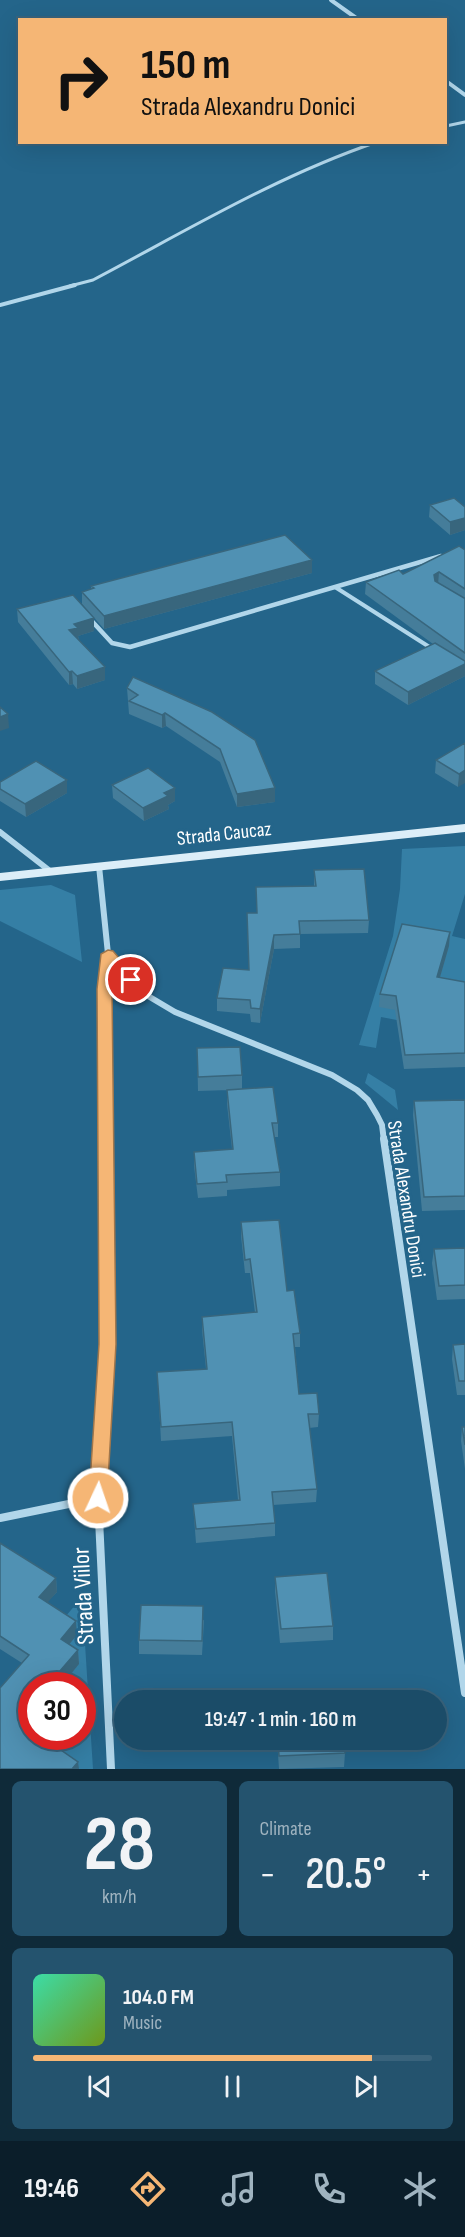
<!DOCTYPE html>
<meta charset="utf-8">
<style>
:root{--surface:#1b4c68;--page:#24536e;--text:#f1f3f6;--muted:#a0b4c0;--line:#39637c;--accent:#f5b675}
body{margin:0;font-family:"Sofia Sans Condensed",sans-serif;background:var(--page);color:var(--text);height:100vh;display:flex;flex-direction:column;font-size:22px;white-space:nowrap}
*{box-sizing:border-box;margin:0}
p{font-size:20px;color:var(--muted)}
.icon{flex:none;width:33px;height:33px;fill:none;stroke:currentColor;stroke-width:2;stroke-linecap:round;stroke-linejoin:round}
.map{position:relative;height:1769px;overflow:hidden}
.panel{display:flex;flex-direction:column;gap:12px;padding:12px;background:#0f2a39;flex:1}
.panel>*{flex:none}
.hud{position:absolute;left:18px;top:18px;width:429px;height:126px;border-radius:0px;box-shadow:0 6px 24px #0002,0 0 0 2px var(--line);background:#f5b675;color:#111;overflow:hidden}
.speed{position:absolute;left:18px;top:1672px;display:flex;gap:12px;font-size:30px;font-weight:700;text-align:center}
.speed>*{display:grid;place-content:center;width:78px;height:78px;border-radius:50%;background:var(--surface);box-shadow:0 6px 24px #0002,0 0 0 2px var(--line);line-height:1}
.speed .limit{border:9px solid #d22;background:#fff;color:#111}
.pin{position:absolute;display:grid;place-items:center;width:51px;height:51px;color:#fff;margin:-26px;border:3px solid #fff;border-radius:50%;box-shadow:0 2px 6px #0007}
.me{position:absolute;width:66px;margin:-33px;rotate:3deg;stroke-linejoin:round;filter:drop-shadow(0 0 4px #0008)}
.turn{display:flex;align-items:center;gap:21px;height:126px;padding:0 24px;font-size:27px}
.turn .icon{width:78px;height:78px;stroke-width:2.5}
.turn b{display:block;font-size:42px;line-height:51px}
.big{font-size:45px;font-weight:600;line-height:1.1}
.panel .card{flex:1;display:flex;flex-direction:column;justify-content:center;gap:9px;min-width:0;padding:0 21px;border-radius:9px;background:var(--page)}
.panel .dial{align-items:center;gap:0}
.dial b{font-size:78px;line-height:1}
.song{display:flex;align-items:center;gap:18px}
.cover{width:72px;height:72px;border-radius:9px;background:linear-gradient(135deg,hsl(160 70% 55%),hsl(80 70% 35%))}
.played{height:6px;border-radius:3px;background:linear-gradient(90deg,var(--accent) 85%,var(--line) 85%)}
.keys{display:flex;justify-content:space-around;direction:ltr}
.heat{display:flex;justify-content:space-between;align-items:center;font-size:33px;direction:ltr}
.panel .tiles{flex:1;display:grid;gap:12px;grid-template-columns:1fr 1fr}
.card:last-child{grid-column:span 2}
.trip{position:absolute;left:114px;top:1690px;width:333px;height:60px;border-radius:30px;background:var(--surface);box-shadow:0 6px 24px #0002,0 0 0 2px var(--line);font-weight:600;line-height:60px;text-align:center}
.tab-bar{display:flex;height:96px;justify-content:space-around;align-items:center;background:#0b1e2a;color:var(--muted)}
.tab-bar .icon{width:42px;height:42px}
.tab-bar .active{color:var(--accent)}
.tab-bar b{font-size:27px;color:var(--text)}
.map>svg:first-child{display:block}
.green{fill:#357fa5;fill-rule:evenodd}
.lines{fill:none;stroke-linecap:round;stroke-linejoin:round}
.lane-far1{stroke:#b1d6ea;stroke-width:3}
.lane{stroke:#b1d6ea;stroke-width:4}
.street-far3{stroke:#b1d6ea;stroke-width:4}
.street-far2{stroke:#b1d6ea;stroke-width:4.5}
.street-far1{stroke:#b1d6ea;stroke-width:6}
.street{stroke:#b1d6ea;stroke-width:8}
.secondary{fill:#dceef8;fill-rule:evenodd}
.wall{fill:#457d9a}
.shaded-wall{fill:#38667d}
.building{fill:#5091b3;stroke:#38667d;stroke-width:1.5}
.route{fill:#f5b675;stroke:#9f764c;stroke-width:1.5}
.labels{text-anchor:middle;stroke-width:6;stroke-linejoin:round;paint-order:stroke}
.street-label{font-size:20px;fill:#fff;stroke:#24658a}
.near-street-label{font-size:24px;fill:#fff;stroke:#24658a}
</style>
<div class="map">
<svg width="465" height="1769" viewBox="0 0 465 1769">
<rect width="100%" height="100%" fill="#24658a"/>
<!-- green -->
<path class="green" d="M465,846v48l-13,42 13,3v94l-84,-16 -5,31 -17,-3 34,-109 7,-47 2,-40z
M51,885l24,10 7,67 -82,-41v-31z
M368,1073l27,17 3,20 -33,-27z
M82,1597l11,172h-93l17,-95zM32,1686h50v51h-50z"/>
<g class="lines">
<!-- lane-far1 -->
<path class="lane-far1" d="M446,126l19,-4
M70,286l23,-6c93,-49 184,-104 284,-138"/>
<!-- lane -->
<path class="lane" d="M0,305l75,-20
M335,587l96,61"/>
<!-- street-far3 -->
<path class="street-far3" d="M331,0l28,20
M446,81l19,14"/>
<!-- street-far2 -->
<path class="street-far2" d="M90,619l22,24 18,4 311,-91"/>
<!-- street-far1 -->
<path class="street-far1" d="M0,832l50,39
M99,866l9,88 -3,35 1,152
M108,954l35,39 32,19 157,63 25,15 11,10 9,15 5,10 2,16"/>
<!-- street -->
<path class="street" d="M106,1139l1,205 -9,154 13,271
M384,1139l81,554
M0,1518l98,-20"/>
<!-- secondary -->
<path class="secondary" d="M465,824v8l-465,49v-8z"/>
</g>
<!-- wall -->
<path class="wall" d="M430,505l35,2v23l-15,5 -21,-18z
M465,550v126l-57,29 -33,-21v-13l58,-27 -68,-50 1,-12 37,-8z
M312,560v13l-208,56 -22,-25v-12l9,-3v-3z
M17,609l77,9v13l-16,5 1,4 26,27v13l-28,9 -4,-5 -4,1 -51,-63z
M127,688l85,24 63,90 -38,5 -17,-45 -54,-36 -4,2 -33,-14z
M465,743l-7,44 -23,-14 1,-13z
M67,780v13l-41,24 -26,-16v-19z
M112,785l63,16 -7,4 1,4 -25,12 -31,-23z
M314,870l55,50 -1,13 -68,1v14l-26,1 -14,74 -9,-1 -1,-8 -33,-3v-13l32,-28 -2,-57h10l-1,-26 58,-1z
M450,932l-1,14 -9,31 25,5v85l-61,2 -9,-59 -16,-3 1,-13z
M197,1048l45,27v14l36,34v14h-4l6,35v14l-53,4v6l-29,2 -4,-32v-14l38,-3 -5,-45v-14h2l-31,1z
M465,1100v110l-43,1 -9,-96 1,-14z
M241,1222l46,69 13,42v14h-5l4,47 20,20 -1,13 -9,1 8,61 -1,13 -43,3 2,18v13l-79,7 -3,-39 45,-4 -6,-64 -71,5 -3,-55 48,-17 -4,-39v-13l53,-4 -5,-40h-5l-4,-37z
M465,1248v51l-28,1 -5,-37 2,-14z
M465,1344v51h-8l-5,-36 1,-14z
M462,1427h3v42l-4,-28z
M0,1543l56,35 1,14 -10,10 30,33 -8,9 9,6 1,14 -18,22h-29v34l-6,6 -26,43 22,-106 -22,-14z
M275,1577l58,49v14l-53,3 -5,-52z
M204,1620l-2,35 -63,-1v-14z
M277,1740h67l1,13 -1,14 -65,2z"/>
<!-- shaded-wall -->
<path class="shaded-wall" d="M465,518v12l-15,5v-13z
M312,560v13l-208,56v-13z
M439,572l-1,13 -5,2 1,-12z
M94,618v13l-16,5 1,4 -10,-10 5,-6z
M465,664v12l-57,29v-13z
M105,667v13l-28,9v-13z
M72,671l1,13 -4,1v-13z
M165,713l1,13 -4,2v-13z
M8,714l1,14 -9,3v-14z
M465,770v13l-7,4 1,-13z
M67,780v13l-41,24 -1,-13z
M175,788v13l-7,4 1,4 -25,12 -1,-13 21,-15z
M275,788v14l-38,5v-13z
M450,932l-1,14 -13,45 1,-14z
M274,935v14l-14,74v-14z
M56,1578l1,14 -17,19 -1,-14z
M76,1621l1,14 -15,18 -1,-14z
M78,1650l1,14 -18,22h-14z
M32,1704v16l-13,14 -1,-14z
M78,1762l1,7h-7z"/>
<!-- building -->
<path class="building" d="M454,498l11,9v11l-15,4 -20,-17z
M285,535l27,25 -208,56 -22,-24 12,-4 -3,-2z
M459,546l6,4v39l-26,-17 -5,3 1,6 29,17h1v55l-99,-71 33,-12 4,4z
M73,595l21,23 -20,6 4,4 -9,2 36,37 -28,9 -5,-5 -3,1 -52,-63z
M435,643l30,18v3l-57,28 -33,-21z
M133,677l79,35 43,28 20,48 -38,6 -17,-45 -55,-36 -3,2 -33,-14 9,-6 -11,-7z
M0,707l8,7 -8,3z
M465,743v27l-6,4 -23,-14z
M36,761l31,19 -42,24 -25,-15v-7z
M148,768l27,20 -11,5 4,3 -25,12 -31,-23z
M364,869l5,51 -70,1 1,13 -26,1 -14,74 -9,-1 -1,-8 -33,-2 6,-30 26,2 -2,-57h10l-1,-26 60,-1 -2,-16z
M402,924l48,8 -13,45 28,5v71l-60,2 -9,-59 -16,-2z
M240,1047l2,28 -44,2 -1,-29z
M273,1087l5,36h-6l8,49 -54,3 1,7 -30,2 -3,-32 39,-3 -6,-59z
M465,1100v96l-41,1 -10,-96z
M279,1220l8,71 7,-1 6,43 -7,1 6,60 18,-1 2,21h-11l9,75 -45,3 3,31 -79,6 -3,-25 47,-4 -8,-78 -71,5 -4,-55 50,-3 -5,-52 55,-5 -7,-53 -5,1 -4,-38z
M465,1248v37l-26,1 -5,-37z
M465,1344v37h-6l-6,-36z
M462,1427h3v18z
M0,1543l56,35 -17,19 37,24 -15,18 17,11 -31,36h-15v18l-14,16 14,10v7h10l36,25 -6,7h-72v-81l29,-33 -29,-19z
M327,1573l6,53 -52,3 -6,-52z
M141,1605l62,1 -1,35 -63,-1z
M340,1692l1,9h-65v-7z
M278,1740h66l1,13 -66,3z"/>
<!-- route -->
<path class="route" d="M108,950l5,1 25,29 -7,5 -5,-2 -12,-14 -2,20 4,355 -9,154 -2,5 -7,2 -6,-2 -3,-5 10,-154 -2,-355 4,-35z"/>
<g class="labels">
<!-- street labels -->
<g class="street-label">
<text transform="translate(224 833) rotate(-6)" y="7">Strada Caucaz</text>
<text transform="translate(407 1199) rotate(81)" y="7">Strada Alexandru Donici</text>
</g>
<!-- near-street labels -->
<g class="near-street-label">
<text transform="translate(83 1596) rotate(-93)" y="8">Strada Viilor</text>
</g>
</g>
</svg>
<div class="speed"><div class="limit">30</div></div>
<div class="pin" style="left:131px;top:980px;background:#d93025"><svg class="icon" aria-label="arrive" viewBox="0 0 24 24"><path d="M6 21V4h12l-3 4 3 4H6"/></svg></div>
<svg class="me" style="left:98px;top:1498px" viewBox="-20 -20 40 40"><circle r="17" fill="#f5b675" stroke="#fff" stroke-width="3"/><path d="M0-11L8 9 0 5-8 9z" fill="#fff"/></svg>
<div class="trip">19:47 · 1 min · 160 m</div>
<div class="hud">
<div class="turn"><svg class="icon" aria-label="right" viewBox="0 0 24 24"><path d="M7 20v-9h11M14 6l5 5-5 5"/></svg><div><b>150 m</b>Strada Alexandru Donici</div></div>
</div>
</div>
<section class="panel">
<div class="tiles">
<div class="card dial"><b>28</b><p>km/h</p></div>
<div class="card"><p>Climate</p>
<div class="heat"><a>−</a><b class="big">20.5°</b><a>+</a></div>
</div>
<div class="card">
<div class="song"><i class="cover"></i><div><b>104.0 FM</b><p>Music</p></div></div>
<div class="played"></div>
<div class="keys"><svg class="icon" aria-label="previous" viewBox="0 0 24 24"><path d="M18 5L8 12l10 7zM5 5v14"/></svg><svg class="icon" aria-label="pause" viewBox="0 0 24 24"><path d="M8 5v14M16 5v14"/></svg><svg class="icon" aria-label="next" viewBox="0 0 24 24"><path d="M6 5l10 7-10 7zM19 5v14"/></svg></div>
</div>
</div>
</section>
<nav class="tab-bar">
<b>19:46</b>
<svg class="icon active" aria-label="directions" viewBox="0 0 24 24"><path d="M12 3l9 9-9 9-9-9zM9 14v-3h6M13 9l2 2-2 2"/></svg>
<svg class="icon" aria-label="music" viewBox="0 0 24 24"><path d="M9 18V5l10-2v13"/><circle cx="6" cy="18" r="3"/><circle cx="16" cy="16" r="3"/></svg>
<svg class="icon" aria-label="phone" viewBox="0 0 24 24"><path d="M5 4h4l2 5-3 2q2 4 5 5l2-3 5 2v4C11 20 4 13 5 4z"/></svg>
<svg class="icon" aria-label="climate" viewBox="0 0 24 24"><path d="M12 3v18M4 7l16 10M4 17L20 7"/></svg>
</nav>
